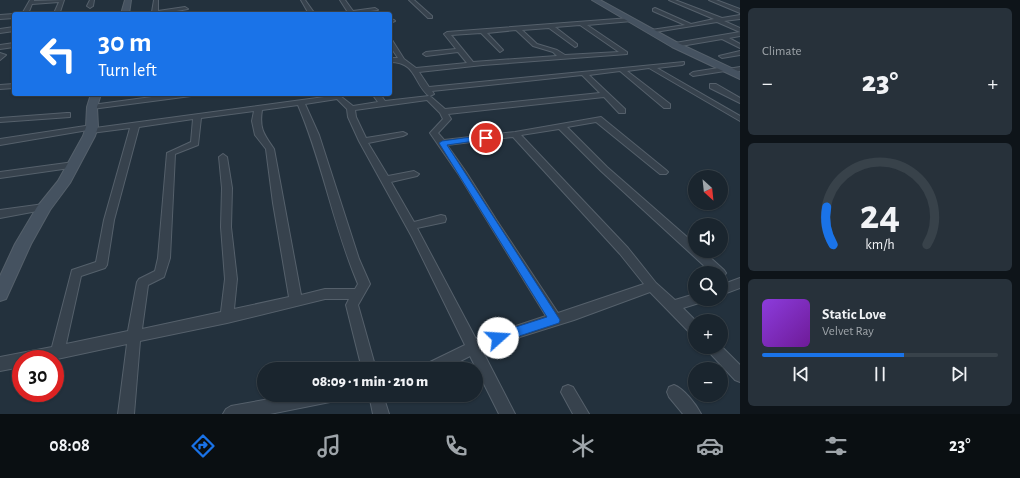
<!DOCTYPE html>
<meta charset="utf-8">
<style>
:root{--surface:#1a252e;--page:#27313a;--text:#f1f3f6;--muted:#9fa5aa;--line:#38424a;--accent:#1a73e8}
body{margin:0;font-family:"Alegreya Sans",sans-serif;background:var(--page);color:var(--text);height:100vh;display:flex;flex-direction:column;font-size:15px;white-space:nowrap}
*{box-sizing:border-box;margin:0}
p{font-size:13px;color:var(--muted)}
.icon{flex:none;width:22px;height:22px;fill:none;stroke:currentColor;stroke-width:2;stroke-linecap:round;stroke-linejoin:round}
.map{position:relative;flex:1;overflow:hidden}
.panel{display:flex;flex-direction:column;gap:8px;padding:8px;background:#0e1419;width:280px}
.panel>*{flex:none}
.banner{position:absolute;left:12px;top:12px;width:380px;height:84px;border-radius:4px;box-shadow:0 1px 3px #0004,0 0 0 1px var(--line);background:#1a73e8;color:#fff;overflow:hidden}
.needle{width:26px;rotate:153deg}
.fabs{position:absolute;left:688px;top:170px;display:grid;gap:8px}
.fabs a{display:grid;place-items:center;width:40px;height:40px;border-radius:50%;background:var(--surface);box-shadow:0 1px 3px #0004,0 0 0 1px var(--line);font-size:20px}
.speed{position:absolute;left:12px;top:350px;display:flex;gap:8px;font-size:20px;font-weight:700;text-align:center}
.speed>*{display:grid;place-content:center;width:52px;height:52px;border-radius:50%;background:var(--surface);box-shadow:0 1px 3px #0004,0 0 0 1px var(--line);line-height:1}
.speed .limit{border:6px solid #d22;background:#fff;color:#111}
.pin{position:absolute;display:grid;place-items:center;width:34px;height:34px;color:#fff;margin:-17px;border:2px solid #fff;border-radius:50%;box-shadow:0 1px 4px #0007}
.me{position:absolute;width:44px;margin:-22px;rotate:71deg;stroke-linejoin:round;filter:drop-shadow(0 0 3px #0008)}
.turn{display:flex;align-items:center;gap:14px;height:84px;padding:0 20px;font-size:18px}
.turn .icon{width:52px;height:52px;stroke-width:2.5}
.turn b{display:block;font-size:28px;line-height:34px}
.big{font-size:30px;font-weight:800;line-height:1.1}
.panel .card{flex:1;display:flex;flex-direction:column;justify-content:center;gap:6px;min-width:0;padding:0 14px;border-radius:6px;background:var(--page)}
.panel .dial{align-items:center;gap:0}
.dial svg{height:104px;overflow:visible;fill:none;stroke:var(--line);stroke-width:7;stroke-linecap:round;text-anchor:middle}
.dial text{fill:var(--text);stroke:none}
.song{display:flex;align-items:center;gap:12px}
.cover{width:48px;height:48px;border-radius:6px;background:linear-gradient(135deg,hsl(270 70% 55%),hsl(280 70% 35%))}
.played{height:4px;border-radius:2px;background:linear-gradient(90deg,var(--accent) 60%,var(--line) 60%)}
.keys{display:flex;justify-content:space-around;direction:ltr}
.heat{display:flex;justify-content:space-between;align-items:center;font-size:22px;direction:ltr}
.trip{position:absolute;left:257px;top:362px;width:226px;height:40px;border-radius:20px;background:var(--surface);box-shadow:0 1px 3px #0004,0 0 0 1px var(--line);font-weight:800;line-height:40px;text-align:center}
.tab-bar{display:flex;height:64px;justify-content:space-around;align-items:center;background:#0a0f12;color:var(--muted)}
.tab-bar .icon{width:28px;height:28px}
.tab-bar .selected{color:var(--accent)}
.tab-bar b{font-size:18px;color:var(--text)}
main{display:flex;flex:1;min-height:0}
.map>svg:first-child{display:block}
.lines{fill:none;stroke-linecap:round;stroke-linejoin:round}
.street-casing{stroke:#55606b;stroke-width:2}
.secondary-casing{stroke:#55606b;stroke-width:2}
.street{fill:#37424d;fill-rule:evenodd}
.secondary{fill:#455260;fill-rule:evenodd}
.route{fill:#1a73e8;stroke:#114b97}
</style>
<main>
<div class="map">
<svg width="740" height="414" viewBox="0 0 740 414">
<rect width="100%" height="100%" fill="#23313d"/>
<g class="lines">
<defs>
<path id="street" d="M30,0h4v1l30,-1 -4,12 -5,-1 4,-9 -27,2 -4,10h-6z
M90,0h4l-1,6 -3,2 -3,-2z
M154,0h4v11l27,-4 3,2 -29,5h-16l9,-2z
M301,0h4l10,14h-6z
M340,0h5l8,11 22,-3 3,2 -29,4z
M409,0h5l18,16v2h-4z
M669,0h6l47,18 18,-3v4l-16,2 16,7v4l-23,-10 -68,11v-2l2,-1 34,-5 -32,-14v-2l2,-1 36,16 23,-5z
M709,0h7l24,9v4z
M14,14v4l-14,1v-4z
M630,18l3,2 -1,1 -45,4 40,27v2l-144,11 -64,7 10,15 255,-25v2l-2,1 -25,3 83,48v5l-91,-53 -22,3 43,33v4h-6l-44,-37 -31,4 36,34v4h-6l-15,-16 -156,17 3,5 -13,14 6,7 71,-8 86,-15 65,53 2,2 -2,2h-6l-64,-52 -29,5 40,40 88,77v7h8l21,19 2,3 -2,3 -3,1v-4h-9l-111,-102 -42,-42 -38,6 107,113 28,35 19,17 20,-6v5h6l-2,4 -16,5 13,13 -1,14 -5,-2 -40,-41 -76,28 -86,27 -6,3 33,64h-16l-29,-58 -25,13h-21l2,-5 39,-19 -53,-108 -53,-96 -11,-24 -1,-8 -10,-10 -32,5 14,31 40,124 11,25 -12,21 18,64h-14l-16,-64 3,-6h-24l-98,24 -87,18 -6,73h-16l9,-70 -70,15h-36v8l-21,4v-14l52,-10 20,-77 24,-8 8,-42 26,-92 -39,5h-3v-3l-88,15v-6l92,-14h3v3l244,-33 14,11 25,-4 -6,-8h8l5,7 44,-5c-16,-13 -12,-34 -39,-34v-4h8l-8,-12v-7l2,1 12,19 12,9 51,-5 -9,-11 -32,4 -3,-2 3,-2 30,-3 -12,-15 3,-2zM580,25l39,27 -54,3 -8,-5 -20,-6 -15,-14 27,-2 26,19 2,-1v-2l-22,-17zM516,30l17,16 20,6 4,4 -84,6 -22,-27 30,-2 19,19 3,-2 -16,-17zM582,75l18,18 -155,16 -15,-13 4,-2 -2,-3zM427,100l13,13 3,6 -13,14 29,42 87,141 -70,23 -59,-111 28,-6 1,-3 -1,-3 -4,-1 -27,7 -23,-40 26,-6 2,-2 -5,-3 -26,5 -20,-33 35,-7 4,-2 -4,-2 -37,6 -10,-21 -1,-7zM298,105c25,58 35,121 60,179l-3,5h-30l-24,6 -27,-146c-10,-15 -15,-20 -12,-39zM254,111l-2,10 3,14 11,14 7,54 16,94 -55,12 3,-30 -6,-52 1,-39 -5,-31 -4,-3 -4,3 3,31 -1,39 4,52 -4,33 -79,17 6,-44 16,-8 6,-19 5,-104 23,-9 3,-27zM193,119l-2,23 -24,11 -9,105 -3,13 -16,8 -2,3 -9,49 -62,13 15,-68 24,-8 2,-3 7,-45 25,-93zM513,137l107,117 24,30 -86,29 -61,-92 -31,-49 -19,-27z
M390,19l4,1 1,1 -5,2z
M14,27v4l-14,2v-4z
M740,32v4l-11,2 11,6v4l-18,-9 -47,8 -3,-2 3,-2z
M14,43v4l-14,2v-4z
M740,51v4l-18,3 -3,-2z
M0,53l6,2 -6,5z
M725,67l3,2 12,-2v4l-12,2 -3,-2 -32,5 -3,-2 3,-2z
M14,84v4l-14,1v-4z
M710,84h6l24,14v5l-30,-15z
M174,94h21l-4,2 -99,13 -4,-2 4,-2z
M67,113h3v4l-70,5v-4z
M74,162l4,3 -1,2 -77,11v-6z
M44,204l4,1 1,2 -1,2 -48,9v-8z
M740,278v10l-19,7v-10z
M721,346l19,19v17l-5,-2 -27,-29 -2,-4z
M568,385l5,2 16,27h-16l-12,-22 2,-5z
M674,385c10,4 22,19 27,29h-18l-14,-17 -2,-5 2,-5z
M292,395h45l-2,5 -5,2 -60,12h-47l3,-5 5,-3z
M369,395h14l6,19h-16z"/>
<path id="secondary" d="M125,0h6l-2,14h-8z
M592,0h8l78,43 62,29v7l-68,-32z
M91,94h10l-4,13 1,20 -3,9 -25,47 -20,27 -19,34 -25,55 -6,2v-25l15,-32 22,-37 21,-26 25,-45 3,-9 1,-20z"/>
</defs>
<!-- street casing -->
<use href="#street" class="street-casing"/>
<!-- secondary casing -->
<use href="#secondary" class="secondary-casing"/>
<!-- street -->
<use href="#street" class="street"/>
<!-- secondary -->
<use href="#secondary" class="secondary"/>
</g>
<!-- route -->
<path class="route" d="M486,135l4,3 -1,1 -42,6 113,175 -1,3 -61,20 -4,-2 -2,-3 2,-4 53,-17 -108,-174 3,-2z"/>
</svg>
<div class="fabs">
<a><svg class="needle" viewBox="-14 -14 28 28"><path d="M0-13l5 13h-10z" fill="#e53935"/><path d="M0 13l5-13h-10z" fill="#9fa5aa"/></svg></a>
<a><svg class="icon" aria-label="sound" viewBox="0 0 24 24"><path d="M4 9h4l5-4v14l-5-4H4zM17 9q2 3 0 6"/></svg></a>
<a><svg class="icon" aria-label="search" viewBox="0 0 24 24"><circle cx="10" cy="10" r="6"/><path d="M15 15l6 6"/></svg></a>
<a>+</a>
<a>−</a>
</div>
<div class="speed"><div class="limit">30</div></div>
<div class="pin" style="left:486px;top:138px;background:#d93025"><svg class="icon" aria-label="arrive" viewBox="0 0 24 24"><path d="M6 21V4h12l-3 4 3 4H6"/></svg></div>
<svg class="me" style="left:498px;top:338px" viewBox="-20 -20 40 40"><circle r="19" fill="#fff"/><path d="M0-13L10 11 0 6-10 11z" fill="#1a73e8"/></svg>
<div class="trip">08:09 · 1 min · 210 m</div>
<div class="banner">
<div class="turn"><svg class="icon" aria-label="left" viewBox="0 0 24 24"><path d="M17 20v-9H6M10 6l-5 5 5 5"/></svg><div><b>30 m</b>Turn left</div></div>
</div>
</div>
<section class="panel">
<div class="card"><p>Climate</p>
<div class="heat"><a>−</a><b class="big">23°</b><a>+</a></div>
</div>
<div class="card dial"><svg viewBox="0 0 100 80">
<path d="M14 69A42 42 0 1 1 86 69"/>
<path d="M14 69A42 42 0 0 1 9 40" stroke="#1a73e8"/>
<text x="50" y="56" font-size="32" font-weight="700">24</text>
<text x="50" y="72" font-size="11">km/h</text>
</svg></div>
<div class="card">
<div class="song"><i class="cover"></i><div><b>Static Love</b><p>Velvet Ray</p></div></div>
<div class="played"></div>
<div class="keys"><svg class="icon" aria-label="previous" viewBox="0 0 24 24"><path d="M18 5L8 12l10 7zM5 5v14"/></svg><svg class="icon" aria-label="pause" viewBox="0 0 24 24"><path d="M8 5v14M16 5v14"/></svg><svg class="icon" aria-label="next" viewBox="0 0 24 24"><path d="M6 5l10 7-10 7zM19 5v14"/></svg></div>
</div>
</section>
</main>
<nav class="tab-bar">
<b>08:08</b>
<svg class="icon selected" aria-label="directions" viewBox="0 0 24 24"><path d="M12 3l9 9-9 9-9-9zM9 14v-3h6M13 9l2 2-2 2"/></svg>
<svg class="icon" aria-label="music" viewBox="0 0 24 24"><path d="M9 18V5l10-2v13"/><circle cx="6" cy="18" r="3"/><circle cx="16" cy="16" r="3"/></svg>
<svg class="icon" aria-label="phone" viewBox="0 0 24 24"><path d="M5 4h4l2 5-3 2q2 4 5 5l2-3 5 2v4C11 20 4 13 5 4z"/></svg>
<svg class="icon" aria-label="climate" viewBox="0 0 24 24"><path d="M12 3v18M4 7l16 10M4 17L20 7"/></svg>
<svg class="icon" aria-label="car" viewBox="0 0 24 24"><path d="M5 17H2v-5l4-1 3-4h7l3 4 3 1v5h-3M9 17h6M6 11h13"/><circle cx="7" cy="17" r="2"/><circle cx="17" cy="17" r="2"/></svg>
<svg class="icon" aria-label="filters" viewBox="0 0 24 24"><path d="M4 7h16M4 17h16"/><circle cx="9" cy="7" r="2"/><circle cx="15" cy="17" r="2"/></svg>
<b>23°</b>
</nav>
